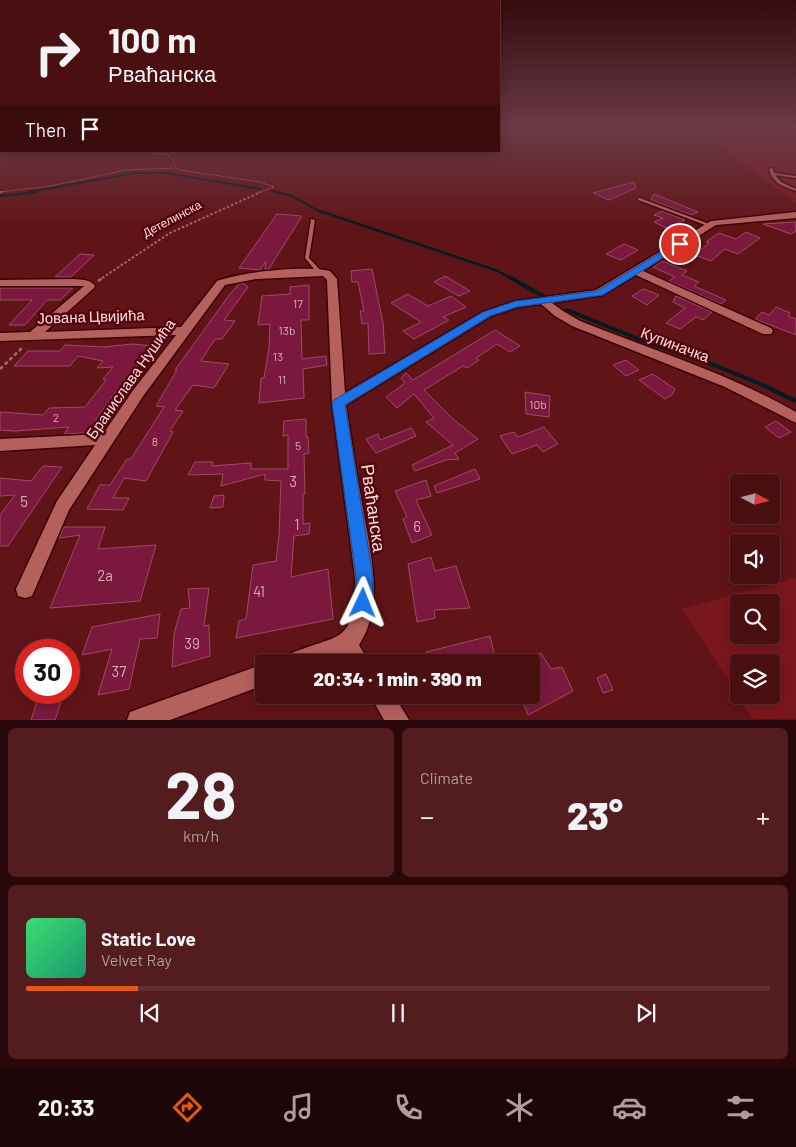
<!DOCTYPE html>
<meta charset="utf-8">
<style>
:root{--surface:#490f11;--page:#531d1f;--text:#f1f3f6;--muted:#b19c9f;--line:#612f31;--accent:#ea580c}
body{margin:0;font-family:Barlow,sans-serif;background:var(--page);color:var(--text);height:100vh;display:flex;flex-direction:column;font-size:19px;white-space:nowrap}
*{box-sizing:border-box;margin:0}
p{font-size:16px;color:var(--muted)}
.icon{flex:none;width:28px;height:28px;fill:none;stroke:currentColor;stroke-width:2;stroke-linecap:round;stroke-linejoin:round}
.map{position:relative;height:720px;overflow:hidden}
.details{display:flex;flex-direction:column;gap:8px;padding:8px;background:#280809;flex:1}
.details>*{flex:none}
.guide{position:absolute;left:0px;top:0px;width:500px;height:152px;box-shadow:0 2px 12px #0003,0 0 0 1px var(--line);background:#490f11;color:var(--text);overflow:hidden}
.needle{width:32px;rotate:97deg}
.tools{position:absolute;left:730px;top:474px;display:grid;gap:10px}
.tools a{display:grid;place-items:center;width:50px;height:50px;border-radius:5px;background:var(--surface);box-shadow:0 2px 12px #0003,0 0 0 1px var(--line);font-size:25px}
.speed{position:absolute;left:15px;top:639px;display:flex;gap:10px;font-size:25px;font-weight:700;text-align:center}
.speed>*{display:grid;place-content:center;width:65px;height:65px;border-radius:50%;background:var(--surface);box-shadow:0 2px 12px #0003,0 0 0 1px var(--line);line-height:1}
.speed .limit{border:8px solid #d22;background:#fff;color:#111}
.pin{position:absolute;display:grid;place-items:center;width:42px;height:42px;color:#fff;margin:-21px;border:2px solid #fff;border-radius:50%;box-shadow:0 1px 5px #0007}
.me{position:absolute;width:55px;margin:-28px;rotate:2deg;stroke-linejoin:round;filter:drop-shadow(0 0 4px #0008)}
.turn{display:flex;align-items:center;gap:18px;height:105px;padding:0 25px;font-size:22px}
.turn .icon{width:65px;height:65px;stroke-width:2.5}
.turn b{display:block;font-size:35px;line-height:42px}
.then{display:flex;align-items:center;height:48px;padding:0 25px;background:#0003;gap:10px;font-size:19px}
.big{font-size:38px;font-weight:800;line-height:1.1}
.details .card{flex:1;display:flex;flex-direction:column;justify-content:center;gap:8px;min-width:0;padding:0 18px;border-radius:8px;background:var(--page)}
.details .dial{align-items:center;gap:0}
.dial b{font-size:65px;line-height:1}
.song{display:flex;align-items:center;gap:15px}
.cover{width:60px;height:60px;border-radius:8px;background:linear-gradient(135deg,hsl(140 70% 55%),hsl(160 70% 35%))}
.played{height:5px;border-radius:2px;background:linear-gradient(90deg,var(--accent) 15%,var(--line) 15%)}
.keys{display:flex;justify-content:space-around;direction:ltr}
.heat{display:flex;justify-content:space-between;align-items:center;font-size:28px;direction:ltr}
.details .tiles{flex:1;display:grid;gap:8px;grid-template-columns:1fr 1fr}
.card:last-child{grid-column:span 2}
.trip{position:absolute;left:255px;top:654px;width:285px;height:50px;border-radius:5px;background:var(--surface);box-shadow:0 2px 12px #0003,0 0 0 1px var(--line);font-weight:800;line-height:50px;text-align:center}
.tabs{display:flex;height:80px;justify-content:space-around;align-items:center;background:#1d0607;color:var(--muted)}
.tabs .icon{width:35px;height:35px}
.tabs .selected{color:var(--accent)}
.tabs b{font-size:22px;color:var(--text)}
.map>svg:first-child{display:block}
.green{fill:#7a171d;fill-rule:evenodd}
.lines{fill:none;stroke-linecap:round;stroke-linejoin:round}
.stream-far3{stroke:#021d1f;stroke-width:2}
.stream-far2{stroke:#021d1f;stroke-width:2.5}
.stream-far1{stroke:#021d1f;stroke-width:4}
.stream{stroke:#021d1f;stroke-width:4.5}
.building{fill:#7a183d;stroke:#9c4c63}
.service-casing{stroke:#3b0206;stroke-width:3}
.minor-casing{stroke:#3b0206;stroke-width:3}
.path-far2{stroke:#a26969;stroke-width:1;stroke-dasharray:2 1;stroke-linecap:butt}
.path-far1{stroke:#a26969;stroke-width:2;stroke-dasharray:2.5 2;stroke-linecap:butt}
.path{stroke:#a26969;stroke-width:2.5;stroke-dasharray:4 2.5;stroke-linecap:butt}
.service{fill:#b4605d;fill-rule:evenodd}
.minor{fill:#b4605d;fill-rule:evenodd}
.route{fill:#1a73e8;stroke:#114b97}
.labels{text-anchor:middle;stroke-width:5;stroke-linejoin:round;paint-order:stroke}
.far-street-label{font-size:12px;fill:#fcdfdc;stroke:#54050d}
.number-label{font-size:12px;fill:#dcadb4}
.street-label{font-size:15px;fill:#fcdfdc;stroke:#54050d}
.near-number-label{font-size:15px;fill:#dcadb4}
.near-street-label{font-size:18px;fill:#fcdfdc;stroke:#54050d}
</style>
<div class="map">
<svg width="796" height="720" viewBox="0 0 796 720">
<rect width="100%" height="100%" fill="#611417"/>
<!-- green -->
<path class="green" d="M694,127h102v76z
M796,578v141h-43l-71,-110zM739,602h32v33h-32zM739,662h32v33h-32z"/>
<g class="lines">
<!-- stream-far3 -->
<path class="stream-far3" d="M272,191l8,2
M25,193l109,-20h32l95,16"/>
<!-- stream-far2 -->
<path class="stream-far2" d="M275,192l17,4 25,14 181,61 13,7
M0,196l36,-4"/>
<!-- stream-far1 -->
<path class="stream-far1" d="M509,277l34,19
M567,310l69,28 86,30 50,21"/>
<!-- stream -->
<path class="stream" d="M769,388l27,13"/>
</g>
<!-- building -->
<path class="building" d="M634,182l2,6 -27,12 -16,-7z
M654,194l44,18 -7,3 -40,-15z
M662,211l23,9 -19,8 -12,-6 9,-4 -9,-3z
M277,214l25,2 -33,53h-4l1,-8 -6,9 -21,-2z
M796,222v9l-5,3 -28,-10z
M746,232l14,6 -22,16 -13,-5 -14,12 -16,-6 14,-12 -3,-1 13,-9 17,6z
M624,244l14,6 -17,10 -15,-6z
M80,254l14,1 -23,22h-16z
M662,261l25,10 -5,4 17,7 -5,4 32,14 -5,4 -52,-23 6,-4 -22,-10z
M372,269l11,54 2,30 -16,1 -1,-31 -6,1 -2,-13h4l-6,-29h-6l-1,-11z
M445,276l25,15 -11,5 -25,-14z
M243,283l5,4 -24,33 11,1 -13,18h-7l-14,22 28,3 -15,24 -21,-3 -18,25 8,1 -13,20 3,1 -27,49 -22,-3 -11,20h16l-6,12 -36,-1 13,-24h10l17,-26h4l33,-52 -8,-1 21,-36h-2l55,-76 9,-10z
M309,285v35h-8l1,39 24,-3 1,9 -24,4 1,29 -45,5 2,-25h3l5,-30 1,-24 -12,1 4,-29 28,-2v-7z
M0,288h73l-13,12h-13l-22,25h-16l23,-25h-32z
M643,289l16,6 -12,10 -15,-9z
M408,294l20,12 23,-10 15,11 -23,10 6,3 -35,19 -11,-8 18,-9 -30,-19z
M676,296l36,16 -9,8 -7,-3 -16,12 -14,-6 19,-15 -12,-6z
M776,307l14,6 -2,3 8,3v16l-41,-16 7,-7 7,3z
M495,330l25,16 -10,6 -13,-8 -21,14 3,2 -12,8 -4,-2 -39,24 29,29 25,20 -23,14 4,6 -13,1 -31,11 -3,-6 41,-20 -27,-23 8,-4 -20,-24 -17,14 -11,-11 19,-14 -4,-5 5,-5 7,7z
M132,344l22,2 -26,29 -34,47 11,1 -7,9 -34,2 5,-7 -54,4 -15,-1v-18l43,3 6,-7 36,-1 21,-27 -3,-1 10,-12 -16,1 6,-7 -25,-5 -8,10h-56l14,-15h32l5,-6 39,2z
M626,360l13,10 -13,6 -13,-11z
M653,374l22,15 -3,6 -7,4 -26,-19z
M525,392l25,4 -1,21 -23,-3z
M306,419v18h2l1,16 -5,1 1,40h-2v30l7,-1 -1,11 -15,2 -3,41 37,-8 5,50 -97,19 3,-17 7,-2 7,-54 23,-4 3,-26 2,-54 -16,-1v-6l-44,12 2,-12 -35,1 7,-13h18l-1,4 39,-3v6h37v-34l-5,1 1,-15z
M776,421l15,11 -12,6 -14,-11z
M544,427l14,17 -15,8 -6,-7 -25,9 -12,-18 14,-4 4,5z
M411,428l5,8 -40,17 -10,-14 12,-5 2,6z
M43,466l19,1 -54,79h-8v-31l15,-20 -15,1v-18l31,3z
M475,469l5,10 -43,14 -3,-7z
M426,480l5,16 -15,4 16,35 -20,8 -9,-24 4,-2 -12,-26z
M224,495l-1,12 -13,1 4,-12z
M64,527h41l-7,22 58,-4 -16,56 -90,7 30,-73 -21,3z
M431,557l4,14 21,-5 14,42 -36,2 1,8 -18,4 -9,-58z
M209,588l-5,38 5,-1 1,31 -38,11 2,-33 7,-25 9,-1 -2,-19z
M160,614l-3,24 -17,1 -11,50 -31,6 14,-46 -30,6 10,-28z
M490,636l6,26h-68l-2,-10z
M541,653l10,16 11,-2 11,24 -45,24 -8,-20h11v-37z
M606,674l7,16 -10,3 -6,-15z
M40,692h24l-9,28h-24z"/>
<g class="lines">
<defs>
<path id="service" d="M771,168l2,1 1,4 22,3v2l-21,-3 6,7 15,7v2c-12,-4 -24,-8 -27,-22z
M638,198h2l72,27 -4,1 -70,-26z
M311,219l4,1 -6,38 14,15 -3,2 -2,-1 -13,-16z"/>
<path id="minor" d="M796,212v6l-80,7 -73,46 128,57 2,3 -2,3h-8l-127,-59 -33,20 -51,8 11,8 17,10c72,29 148,52 216,91v11l-71,-36 -153,-61 -17,-10 -14,-12 -23,3 -27,9 -145,89c5,33 10,65 16,98 7,45 24,101 -3,142l10,17h-22l-5,-6 -16,6h-42l3,-7c54,-23 67,-8 68,-78l-23,-174 -5,-123 -4,-4 -67,3 -31,6 -81,110 -75,115 -37,86 -7,2 -7,-2 -2,-7 41,-88 38,-56 -95,6v-12l103,-5 31,-45 42,-54 -176,6v-8l30,-1 54,-46h-84v-6l74,-1c8,1 16,0 21,7l-1,2 -49,44 136,-5 36,-46c24,-9 88,-16 113,-10l7,8 8,114 138,-81 33,-11 80,-11 115,-69z
M264,664v21l-94,35h-43l3,-8 8,-3z
M370,695h24l15,25h-25z"/>
</defs>
<!-- service casing -->
<use href="#service" class="service-casing"/>
<!-- minor casing -->
<use href="#minor" class="minor-casing"/>
<!-- path-far2 -->
<path class="path-far2" d="M129,151l38,3 6,6 3,8 4,2 80,12 14,5 -17,6
M0,192l50,-6 76,-16 50,-2"/>
<!-- path-far1 -->
<path class="path-far1" d="M0,192h3
M102,278l68,-45 91,-41"/>
<!-- path -->
<path class="path" d="M98,281l6,-4
M0,369l23,-22"/>
<!-- service -->
<use href="#service" class="service"/>
<!-- minor -->
<use href="#minor" class="minor"/>
</g>
<!-- sky -->
<linearGradient id="sky" x2="0" y2="1"><stop stop-color="#350b0d"/><stop offset="0.56" stop-color="#6a3a47"/><stop offset="1" stop-color="#6a3a47" stop-opacity="0"/></linearGradient>
<rect width="796" height="227" fill="url(#sky)"/>
<!-- route -->
<path class="route" d="M678,242l7,2 -82,51 -86,12 -27,9 -145,89 28,172 -1,26 -2,6 -7,2 -6,-2 -2,-6 1,-26 -24,-174 2,-3 149,-88 33,-11 81,-10z"/>
<g class="labels">
<!-- far-street labels -->
<g class="far-street-label">
<text transform="translate(172 219) rotate(-28)" y="4">Детелинска</text>
</g>
<!-- number labels -->
<g class="number-label">
<text x="298" y="308">17</text>
<text x="287" y="335">13b</text>
<text x="278" y="361">13</text>
<text x="282" y="384">11</text>
<text x="538" y="409">10b</text>
<text x="56" y="422">2</text>
<text x="155" y="446">8</text>
<text x="298" y="450">5</text>
</g>
<!-- street labels -->
<g class="street-label">
<text transform="translate(91 317) rotate(-2)" y="5">Јована Цвијића</text>
<text transform="translate(675 345) rotate(21)" y="5">Купиначка</text>
<text transform="translate(131 379) rotate(-55)" y="5">Бранислава Нушића</text>
</g>
<!-- near-number labels -->
<g class="near-number-label">
<text x="293" y="487">3</text>
<text x="24" y="507">5</text>
<text x="297" y="530">1</text>
<text x="417" y="532">6</text>
<text x="105" y="581">2a</text>
<text x="259" y="597">41</text>
<text x="192" y="649">39</text>
<text x="119" y="677">37</text>
</g>
<!-- near-street labels -->
<g class="near-street-label">
<text transform="translate(373 508) rotate(82)" y="6">Рваћанска</text>
</g>
</g>
</svg>
<div class="tools">
<a><svg class="needle" viewBox="-14 -14 28 28"><path d="M0-13l5 13h-10z" fill="#e53935"/><path d="M0 13l5-13h-10z" fill="#b19c9f"/></svg></a>
<a><svg class="icon" aria-label="sound" viewBox="0 0 24 24"><path d="M4 9h4l5-4v14l-5-4H4zM17 9q2 3 0 6"/></svg></a>
<a><svg class="icon" aria-label="search" viewBox="0 0 24 24"><circle cx="10" cy="10" r="6"/><path d="M15 15l6 6"/></svg></a>
<a><svg class="icon" aria-label="layers" viewBox="0 0 24 24"><path d="M12 4l9 5-9 5-9-5zM3 14l9 5 9-5"/></svg></a>
</div>
<div class="speed"><div class="limit">30</div></div>
<div class="pin" style="left:680px;top:244px;background:#d93025"><svg class="icon" aria-label="arrive" viewBox="0 0 24 24"><path d="M6 21V4h12l-3 4 3 4H6"/></svg></div>
<svg class="me" style="left:363px;top:603px" viewBox="-20 -20 40 40"><path d="M0-17L14 15 0 8-14 15z" fill="#1a73e8" stroke="#fff" stroke-width="4"/></svg>
<div class="trip">20:34 · 1 min · 390 m</div>
<div class="guide">
<div class="turn"><svg class="icon" aria-label="right" viewBox="0 0 24 24"><path d="M7 20v-9h11M14 6l5 5-5 5"/></svg><div><b>100 m</b>Рваћанска</div></div>
<div class="then">Then<svg class="icon" aria-label="arrive" viewBox="0 0 24 24"><path d="M6 21V4h12l-3 4 3 4H6"/></svg></div>
</div>
</div>
<section class="details">
<div class="tiles">
<div class="card dial"><b>28</b><p>km/h</p></div>
<div class="card"><p>Climate</p>
<div class="heat"><a>−</a><b class="big">23°</b><a>+</a></div>
</div>
<div class="card">
<div class="song"><i class="cover"></i><div><b>Static Love</b><p>Velvet Ray</p></div></div>
<div class="played"></div>
<div class="keys"><svg class="icon" aria-label="previous" viewBox="0 0 24 24"><path d="M18 5L8 12l10 7zM5 5v14"/></svg><svg class="icon" aria-label="pause" viewBox="0 0 24 24"><path d="M8 5v14M16 5v14"/></svg><svg class="icon" aria-label="next" viewBox="0 0 24 24"><path d="M6 5l10 7-10 7zM19 5v14"/></svg></div>
</div>
</div>
</section>
<nav class="tabs">
<b>20:33</b>
<svg class="icon selected" aria-label="directions" viewBox="0 0 24 24"><path d="M12 3l9 9-9 9-9-9zM9 14v-3h6M13 9l2 2-2 2"/></svg>
<svg class="icon" aria-label="music" viewBox="0 0 24 24"><path d="M9 18V5l10-2v13"/><circle cx="6" cy="18" r="3"/><circle cx="16" cy="16" r="3"/></svg>
<svg class="icon" aria-label="phone" viewBox="0 0 24 24"><path d="M5 4h4l2 5-3 2q2 4 5 5l2-3 5 2v4C11 20 4 13 5 4z"/></svg>
<svg class="icon" aria-label="climate" viewBox="0 0 24 24"><path d="M12 3v18M4 7l16 10M4 17L20 7"/></svg>
<svg class="icon" aria-label="car" viewBox="0 0 24 24"><path d="M5 17H2v-5l4-1 3-4h7l3 4 3 1v5h-3M9 17h6M6 11h13"/><circle cx="7" cy="17" r="2"/><circle cx="17" cy="17" r="2"/></svg>
<svg class="icon" aria-label="filters" viewBox="0 0 24 24"><path d="M4 7h16M4 17h16"/><circle cx="9" cy="7" r="2"/><circle cx="15" cy="17" r="2"/></svg>
</nav>
